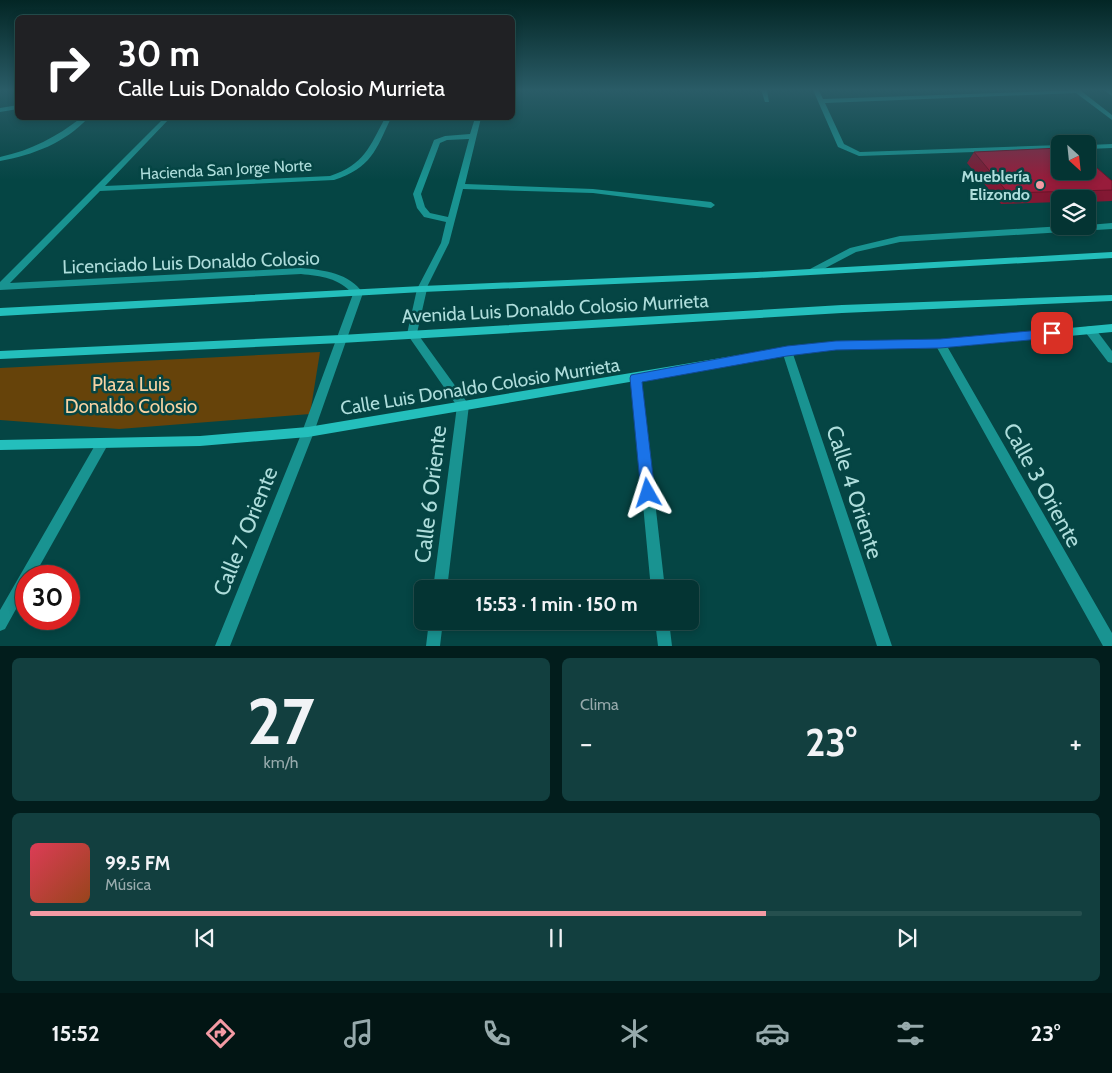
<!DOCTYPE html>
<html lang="es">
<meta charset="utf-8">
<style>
:root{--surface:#043433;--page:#123f3f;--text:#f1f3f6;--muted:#97aaac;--line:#254f4e;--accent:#f49aa4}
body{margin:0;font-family:Cabin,sans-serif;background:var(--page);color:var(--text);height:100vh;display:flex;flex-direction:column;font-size:19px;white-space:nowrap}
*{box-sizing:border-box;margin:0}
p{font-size:16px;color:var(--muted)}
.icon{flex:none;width:28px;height:28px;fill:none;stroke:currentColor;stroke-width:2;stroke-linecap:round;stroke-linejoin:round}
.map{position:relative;height:646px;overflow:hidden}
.details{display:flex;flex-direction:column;gap:12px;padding:12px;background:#021d1c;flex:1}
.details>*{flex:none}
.guide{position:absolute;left:15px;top:15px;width:500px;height:105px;border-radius:8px;box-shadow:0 2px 8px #0003,0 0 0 1px var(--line);background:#202124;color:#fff;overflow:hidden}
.needle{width:32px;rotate:153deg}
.controls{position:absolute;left:1051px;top:135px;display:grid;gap:10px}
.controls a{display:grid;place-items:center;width:45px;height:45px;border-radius:8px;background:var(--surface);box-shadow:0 2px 8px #0003,0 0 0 1px var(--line);font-size:25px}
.speed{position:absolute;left:15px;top:565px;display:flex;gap:10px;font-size:25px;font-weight:700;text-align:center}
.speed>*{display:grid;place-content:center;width:65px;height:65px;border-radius:50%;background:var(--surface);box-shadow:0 2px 8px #0003,0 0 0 1px var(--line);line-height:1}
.speed .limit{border:8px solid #d22;background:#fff;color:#111}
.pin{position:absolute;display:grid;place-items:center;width:42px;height:42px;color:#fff;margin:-21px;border-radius:10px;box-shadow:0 2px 8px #0006}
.me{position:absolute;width:55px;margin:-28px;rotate:354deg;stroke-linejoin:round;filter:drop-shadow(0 0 4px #0008)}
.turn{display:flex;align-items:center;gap:18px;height:105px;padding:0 20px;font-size:22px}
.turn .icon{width:65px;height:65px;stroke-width:2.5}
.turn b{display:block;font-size:35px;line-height:42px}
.big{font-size:38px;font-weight:700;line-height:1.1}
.details .card{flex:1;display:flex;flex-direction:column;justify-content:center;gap:8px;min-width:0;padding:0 18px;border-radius:8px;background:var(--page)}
.details .dial{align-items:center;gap:0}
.dial b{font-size:65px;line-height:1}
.song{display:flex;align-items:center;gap:15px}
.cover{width:60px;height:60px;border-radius:8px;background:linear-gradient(135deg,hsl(350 70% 55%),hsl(20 70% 35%))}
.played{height:5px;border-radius:2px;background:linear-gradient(90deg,var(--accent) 70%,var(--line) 70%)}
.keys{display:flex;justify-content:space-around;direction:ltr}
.heat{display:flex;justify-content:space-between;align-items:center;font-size:28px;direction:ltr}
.details .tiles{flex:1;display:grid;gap:12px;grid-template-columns:1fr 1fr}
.card:last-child{grid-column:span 2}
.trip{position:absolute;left:414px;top:580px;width:285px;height:50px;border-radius:8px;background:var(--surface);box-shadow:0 2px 8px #0003,0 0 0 1px var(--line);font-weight:700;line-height:50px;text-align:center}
.menu{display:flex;height:80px;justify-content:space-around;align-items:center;background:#021514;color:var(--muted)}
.menu .icon{width:35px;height:35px}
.menu .current{color:var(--accent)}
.menu b{font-size:22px;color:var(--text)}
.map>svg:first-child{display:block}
.green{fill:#66430a}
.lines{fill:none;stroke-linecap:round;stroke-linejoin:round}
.lane{fill:#199391;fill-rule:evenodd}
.street{fill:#199391;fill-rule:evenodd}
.secondary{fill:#24bfbc;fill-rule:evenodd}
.wall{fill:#831833}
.building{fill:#981c3b;stroke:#6a1429}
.route{fill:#1a73e8;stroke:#114b97}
.poi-dot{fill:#f49aa4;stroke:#054544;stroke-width:2}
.labels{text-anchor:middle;stroke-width:5;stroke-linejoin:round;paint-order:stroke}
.far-street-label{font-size:16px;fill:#aedddb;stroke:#054544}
.far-poi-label{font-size:16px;font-weight:bold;fill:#aedddb;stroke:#054544;text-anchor:end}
.street-label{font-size:19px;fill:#aedddb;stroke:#054544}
.park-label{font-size:19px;fill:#f7d2a2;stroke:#054544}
.near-street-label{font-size:22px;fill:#aedddb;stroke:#054544}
</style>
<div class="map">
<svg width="1112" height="646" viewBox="0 0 1112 646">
<rect width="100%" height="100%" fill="#054544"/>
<!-- green -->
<path class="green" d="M320,352l-10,62 -191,15 -119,-9v-52z"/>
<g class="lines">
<!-- lane -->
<path class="lane" d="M761,90h6l2,12h-4z
M475,118h6l-16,66 128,5 118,13 4,3 -4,3 -118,-15 -130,-4 -14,54 -24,48h-6l-2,-2 24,-46 5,-21 -22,-5 -7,-9 -4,-14 21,-54 11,-4 25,-2zM469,139l-21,78 -18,-4 -5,-6 -4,-13 19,-51 7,-3z
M1112,223v6l-212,13 -44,10 -40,21h-6l-2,-2 2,-2 40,-21 50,-12 163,-10h25v-1z"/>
<!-- street -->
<path class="street" d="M813,90h6l4,9 257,-9 32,25v5l-36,-27 -251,10 19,41 16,8 200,-7v4l-201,7 -21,-9z
M1104,90h7l1,6z
M18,105v4l-18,3v-4z
M81,118h7c-23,25 -55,37 -88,43v-4c32,-7 56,-20 81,-39z
M164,118h6l-65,68 225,-10c34,-11 40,-30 55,-58h6c-15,32 -20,50 -57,62l-234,11 -90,92 291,-15c23,2 48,5 62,25l-49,139 -84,214h-15l87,-214 51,-138c-14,-16 -32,-18 -52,-20l-301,16v-8z
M1112,144v4l-24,1v-4z
M422,286l5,3 -10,44 52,72 -22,184h-14l24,-183 -50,-72 10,-45z
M1090,326l4,1 18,24v12l-4,-1 -22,-29 -1,-3 1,-3z
M940,340l4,1 168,292v13h-9l-168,-302 1,-3z
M787,347l4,1 1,3 100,295h-15l-95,-295 1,-3z
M636,374l4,1 1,3 24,211h-14l-20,-211 1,-3z
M102,439l4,1 2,4 -2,4 -72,128h-8v15l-21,38 -5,2v-21l98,-170z
M429,621h14l-3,25h-14z
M655,621h14l3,25h-14z"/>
<!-- secondary -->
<path class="secondary" d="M1112,252v6l-355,20 -335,14 -422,24v-8l422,-22 335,-14z
M1112,295v6l-270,12 -501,30 -341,16v-8l341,-16 501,-30z
M1112,324v8l-172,16 -103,1 -50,6 -479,82 -108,9 -200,4v-10l200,-4 108,-9 479,-80 50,-6 103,-1z"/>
</g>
<!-- wall -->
<path class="wall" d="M974,152l138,29v20l-24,1v-3h-28v3l-59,2 -34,-41z"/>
<!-- building -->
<path class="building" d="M1060,148v23h28v-11l24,21v9l-104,3 -34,-41z"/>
<!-- sky -->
<linearGradient id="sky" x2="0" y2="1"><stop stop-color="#032625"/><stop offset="0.5" stop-color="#2a5c67"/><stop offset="1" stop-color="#2a5c67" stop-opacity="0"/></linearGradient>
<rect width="1112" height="180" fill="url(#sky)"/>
<!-- route -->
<path class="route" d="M1052,329l6,4 -6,5 -112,10 -104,2 -49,6 -145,26 13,111 -2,5 -5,2 -5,-2 -2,-5 -11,-115 1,-3 156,-29 49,-5 104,-2z"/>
<!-- markers -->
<circle class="poi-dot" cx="1040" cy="185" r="5"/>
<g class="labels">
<!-- far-street labels -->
<g class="far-street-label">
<text transform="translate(226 169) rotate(-3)" y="6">Hacienda San Jorge Norte</text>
</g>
<!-- far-poi labels -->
<g class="far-poi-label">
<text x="1030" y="182">Mueblería<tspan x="1030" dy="18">Elizondo</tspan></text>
</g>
<!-- street labels -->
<g class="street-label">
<text transform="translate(191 262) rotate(-2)" y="7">Licenciado Luis Donaldo Colosio</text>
<text transform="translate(555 308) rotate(-3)" y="7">Avenida Luis Donaldo Colosio Murrieta</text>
<text transform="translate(480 386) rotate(-9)" y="7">Calle Luis Donaldo Colosio Murrieta</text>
</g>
<!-- park labels -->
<g class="park-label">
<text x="131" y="391">Plaza Luis<tspan x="131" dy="22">Donaldo Colosio</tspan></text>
</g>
<!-- near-street labels -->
<g class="near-street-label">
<text transform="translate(1043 485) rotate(61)" y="8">Calle 3 Oriente</text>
<text transform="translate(855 492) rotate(72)" y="8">Calle 4 Oriente</text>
<text transform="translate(430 494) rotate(-83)" y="8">Calle 6 Oriente</text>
<text transform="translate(245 531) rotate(-68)" y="8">Calle 7 Oriente</text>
</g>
</g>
</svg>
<div class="controls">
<a><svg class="needle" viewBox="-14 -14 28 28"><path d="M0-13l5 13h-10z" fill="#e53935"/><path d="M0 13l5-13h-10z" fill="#97aaac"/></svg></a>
<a><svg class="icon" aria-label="layers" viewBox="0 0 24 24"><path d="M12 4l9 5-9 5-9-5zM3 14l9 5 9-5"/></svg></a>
</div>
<div class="speed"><div class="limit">30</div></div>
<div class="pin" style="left:1052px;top:333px;background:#d93025"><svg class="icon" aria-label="arrive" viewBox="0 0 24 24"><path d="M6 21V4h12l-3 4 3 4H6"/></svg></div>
<svg class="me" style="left:648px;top:493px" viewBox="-20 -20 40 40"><path d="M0-17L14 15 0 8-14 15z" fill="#1a73e8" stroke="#fff" stroke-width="4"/></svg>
<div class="trip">15:53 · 1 min · 150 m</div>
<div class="guide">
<div class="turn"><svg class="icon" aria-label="right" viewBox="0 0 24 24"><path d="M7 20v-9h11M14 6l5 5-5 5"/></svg><div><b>30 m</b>Calle Luis Donaldo Colosio Murrieta</div></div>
</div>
</div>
<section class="details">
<div class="tiles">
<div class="card dial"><b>27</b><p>km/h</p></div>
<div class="card"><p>Clima</p>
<div class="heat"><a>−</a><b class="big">23°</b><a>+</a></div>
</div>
<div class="card">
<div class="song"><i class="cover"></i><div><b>99.5 FM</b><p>Música</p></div></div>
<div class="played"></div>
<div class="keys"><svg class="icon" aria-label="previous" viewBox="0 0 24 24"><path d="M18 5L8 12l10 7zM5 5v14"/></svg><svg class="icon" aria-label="pause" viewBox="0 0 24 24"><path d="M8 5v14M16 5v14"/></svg><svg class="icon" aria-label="next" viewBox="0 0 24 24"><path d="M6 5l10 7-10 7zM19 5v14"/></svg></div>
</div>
</div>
</section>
<nav class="menu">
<b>15:52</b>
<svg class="icon current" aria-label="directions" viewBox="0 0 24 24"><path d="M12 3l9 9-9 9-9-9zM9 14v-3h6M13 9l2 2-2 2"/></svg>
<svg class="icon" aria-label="music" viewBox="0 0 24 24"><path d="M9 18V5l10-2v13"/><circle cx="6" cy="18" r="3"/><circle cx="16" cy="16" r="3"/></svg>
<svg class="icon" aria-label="phone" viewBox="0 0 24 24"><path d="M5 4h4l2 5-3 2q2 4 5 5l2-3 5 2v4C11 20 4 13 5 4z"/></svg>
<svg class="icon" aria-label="climate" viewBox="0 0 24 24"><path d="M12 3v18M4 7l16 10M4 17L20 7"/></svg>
<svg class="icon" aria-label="car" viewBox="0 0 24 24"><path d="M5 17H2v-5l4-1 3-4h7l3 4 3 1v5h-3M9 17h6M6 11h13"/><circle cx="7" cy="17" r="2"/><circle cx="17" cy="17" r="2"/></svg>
<svg class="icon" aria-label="filters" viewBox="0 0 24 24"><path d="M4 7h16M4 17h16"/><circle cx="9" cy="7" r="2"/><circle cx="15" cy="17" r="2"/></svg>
<b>23°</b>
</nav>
